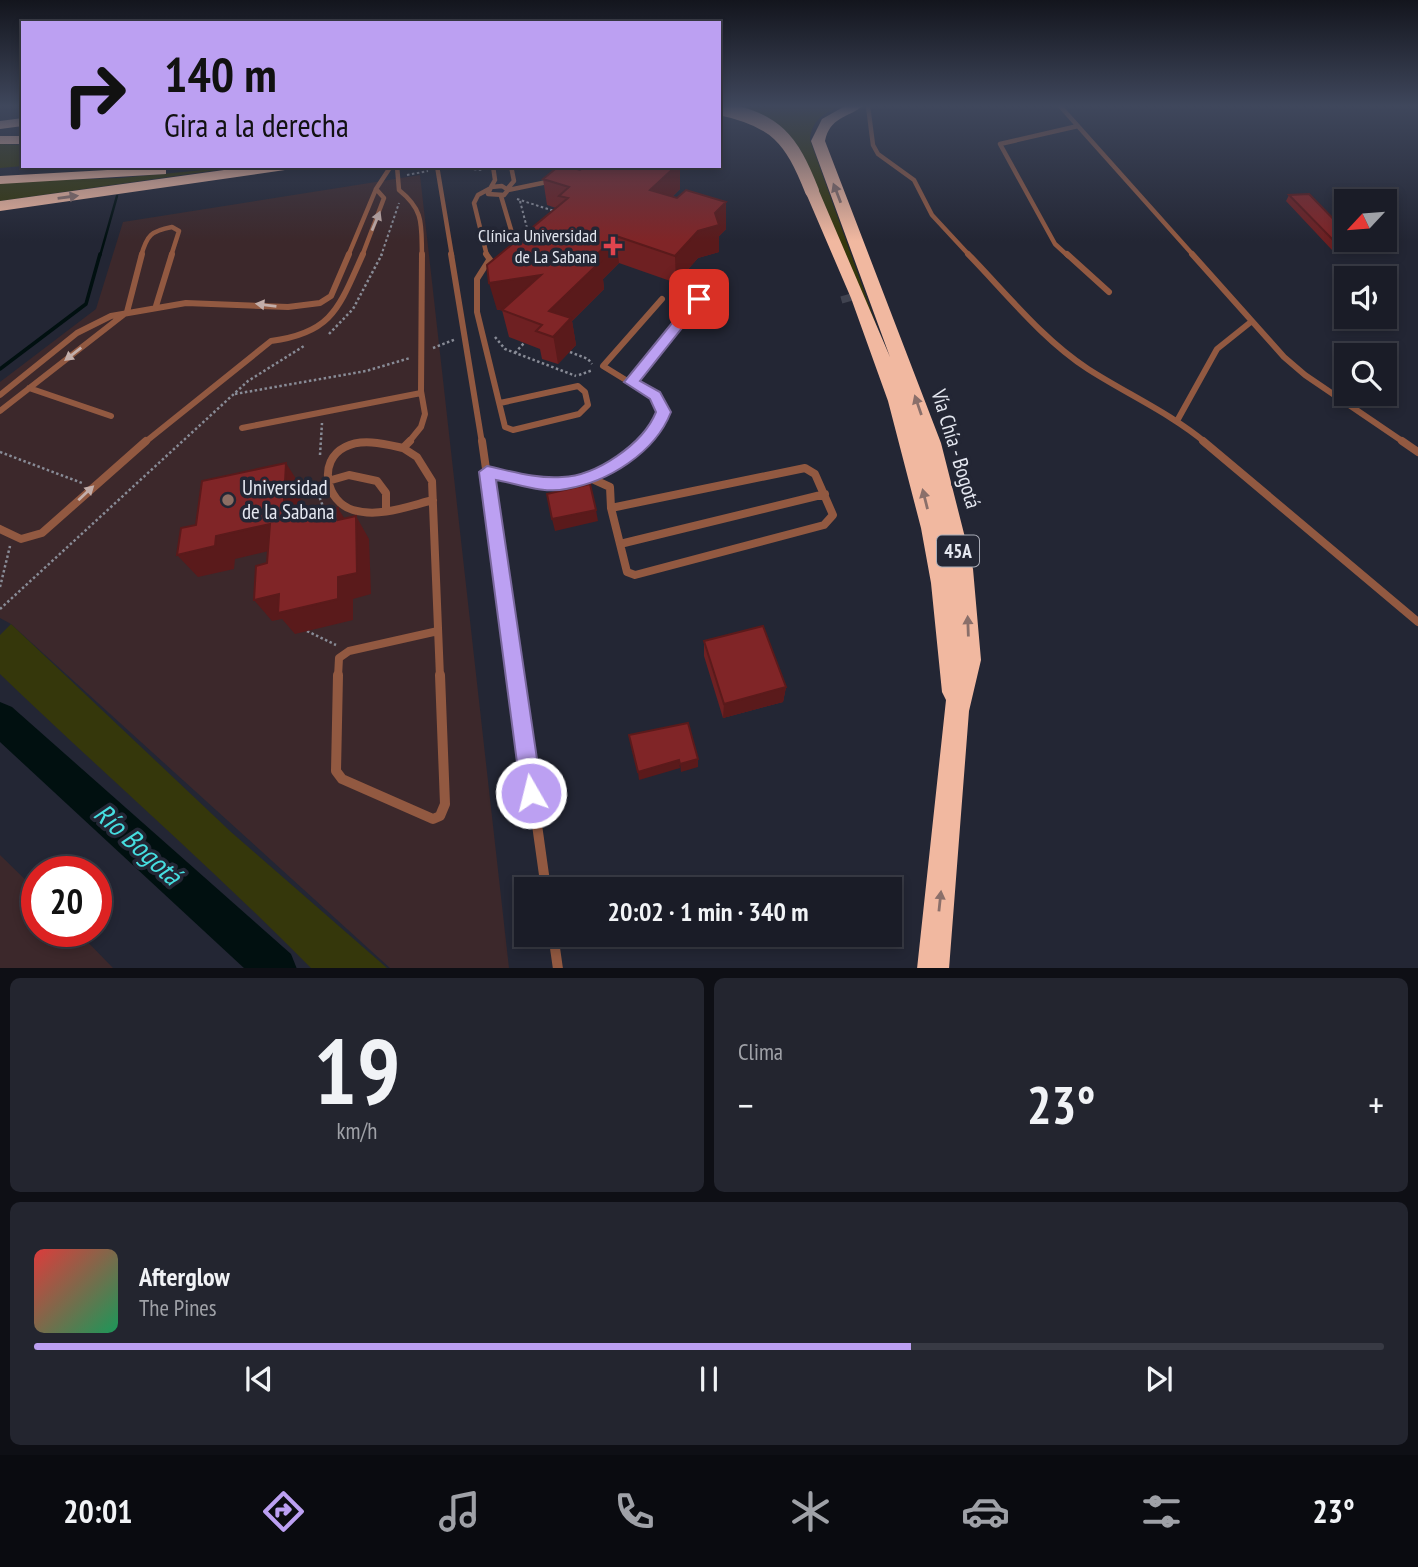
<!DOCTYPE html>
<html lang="es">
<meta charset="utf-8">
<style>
:root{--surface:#1a1c27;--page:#23252f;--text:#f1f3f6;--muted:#9fa1a7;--line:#383a44;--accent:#bca0f2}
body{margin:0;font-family:"PT Sans Narrow",sans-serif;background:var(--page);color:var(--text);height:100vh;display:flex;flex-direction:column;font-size:26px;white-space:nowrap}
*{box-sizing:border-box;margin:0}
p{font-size:23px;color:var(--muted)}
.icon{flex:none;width:38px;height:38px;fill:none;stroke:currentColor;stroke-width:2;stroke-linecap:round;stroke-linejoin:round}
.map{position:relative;height:968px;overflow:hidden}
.side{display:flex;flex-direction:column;gap:10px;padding:10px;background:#0e0f15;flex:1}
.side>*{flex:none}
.guide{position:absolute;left:21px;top:21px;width:700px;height:147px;border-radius:0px;box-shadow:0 4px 10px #0003,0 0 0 2px var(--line);background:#bca0f2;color:#111;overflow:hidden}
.needle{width:46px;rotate:244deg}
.tools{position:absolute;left:1334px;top:189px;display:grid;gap:14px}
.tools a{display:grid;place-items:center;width:63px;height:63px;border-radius:0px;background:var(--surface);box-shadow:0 4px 10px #0003,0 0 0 2px var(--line);font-size:35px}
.speed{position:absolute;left:21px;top:856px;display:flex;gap:14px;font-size:35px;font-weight:700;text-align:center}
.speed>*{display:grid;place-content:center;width:91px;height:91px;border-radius:50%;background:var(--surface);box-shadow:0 4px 10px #0003,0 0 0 2px var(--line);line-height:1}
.speed .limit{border:10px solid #d22;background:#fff;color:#111}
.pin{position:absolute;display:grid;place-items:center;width:60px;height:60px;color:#fff;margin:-30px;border-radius:14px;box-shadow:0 4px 10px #0006}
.me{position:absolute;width:77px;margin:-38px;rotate:352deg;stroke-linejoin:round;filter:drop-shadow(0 0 5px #0008)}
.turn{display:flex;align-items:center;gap:24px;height:147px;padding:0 28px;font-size:32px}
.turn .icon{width:91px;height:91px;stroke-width:2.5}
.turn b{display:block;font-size:49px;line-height:60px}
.big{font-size:52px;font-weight:800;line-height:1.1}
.side .widget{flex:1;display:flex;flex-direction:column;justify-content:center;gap:10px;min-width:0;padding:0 24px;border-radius:10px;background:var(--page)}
.side .dial{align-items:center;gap:0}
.dial b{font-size:91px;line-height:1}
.song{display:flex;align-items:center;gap:21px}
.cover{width:84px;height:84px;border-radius:10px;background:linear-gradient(135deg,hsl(0 70% 55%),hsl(150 70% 35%))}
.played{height:7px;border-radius:4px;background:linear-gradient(90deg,var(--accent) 65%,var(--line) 65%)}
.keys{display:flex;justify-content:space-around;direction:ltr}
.heat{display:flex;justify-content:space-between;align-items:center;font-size:38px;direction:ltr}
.side .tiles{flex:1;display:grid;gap:10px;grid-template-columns:1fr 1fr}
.widget:last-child{grid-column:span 2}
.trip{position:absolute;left:514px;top:877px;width:388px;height:70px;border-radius:0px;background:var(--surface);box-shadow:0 4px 10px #0003,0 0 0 2px var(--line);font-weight:800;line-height:70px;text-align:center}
.tabs{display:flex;height:112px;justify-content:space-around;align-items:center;background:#0a0b10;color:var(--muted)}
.tabs .icon{width:49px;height:49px}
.tabs .current{color:var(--accent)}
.tabs b{font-size:32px;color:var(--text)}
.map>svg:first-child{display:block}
.education{fill:#3c282b}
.green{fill:#35370b}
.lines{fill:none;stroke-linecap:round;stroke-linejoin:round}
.stream-far1{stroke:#011010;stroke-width:2.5}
.stream{stroke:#011010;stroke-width:3.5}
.river{fill:#011010;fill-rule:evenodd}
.highway-tunnel{stroke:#404350;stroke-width:18;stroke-dasharray:18 9;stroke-linecap:butt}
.path-far1{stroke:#888b96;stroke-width:2;stroke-dasharray:2.5 2.5;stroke-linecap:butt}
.path{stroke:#888b96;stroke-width:2.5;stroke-dasharray:2.5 2.5;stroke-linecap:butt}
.lane-far3{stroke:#925941;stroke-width:4.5}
.lane-far2{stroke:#925941;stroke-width:6}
.lane-far1{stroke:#925941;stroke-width:8}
.lane{stroke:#925941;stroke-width:10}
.highway{fill:#f1b8a0;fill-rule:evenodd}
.highway-bridge{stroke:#f1b8a0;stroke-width:14}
.wall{fill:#6e2022}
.shaded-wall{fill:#5a1a1b}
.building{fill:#802527;stroke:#5a1a1b;stroke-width:2}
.oneway{fill:#8a6f6a}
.oneway2{fill:#c3aeaa}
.route{fill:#bca0f2;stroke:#7a689d;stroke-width:2}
.health-dot{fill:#e0444e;stroke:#232634;stroke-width:2.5}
.education-dot{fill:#8d6e63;stroke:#232634;stroke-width:2.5}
.labels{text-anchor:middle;stroke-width:7;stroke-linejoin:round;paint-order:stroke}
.far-poi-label{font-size:18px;fill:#e4e7f0;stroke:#232634;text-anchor:end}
.shield{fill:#232634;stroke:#aaadb8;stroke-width:2}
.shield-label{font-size:19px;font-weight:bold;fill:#e4e7f0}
.street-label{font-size:21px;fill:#e4e7f0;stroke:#232634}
.poi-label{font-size:21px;fill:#e4e7f0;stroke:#232634;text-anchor:start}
.near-water-label{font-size:28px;font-style:italic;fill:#46dee0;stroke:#232634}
</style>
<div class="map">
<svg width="1418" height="969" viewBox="0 0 1418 969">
<rect width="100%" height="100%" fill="#232634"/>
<!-- education -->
<path class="education" d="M420,175l89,793h-119l-379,-344 -11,-6v-236l96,-73 27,-87z
M0,855l37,36v40h40l36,37h-113z"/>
<!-- green -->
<path class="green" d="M778,106h64c-18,6 -31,15 -32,34l78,218 -88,-209 -21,-23 -39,-18z
M0,144l23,1v21l-23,2z
M245,166l-245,35v-19l120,-4z
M11,624l220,208 156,136h-76c-100,-101 -208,-195 -311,-294v-39z"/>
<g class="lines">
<!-- stream-far1 -->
<path class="stream-far1" d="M100,256l17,-60"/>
<!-- stream -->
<path class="stream" d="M0,369l86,-65 14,-50"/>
<!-- river -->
<path class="river" d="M0,702l12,5 279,247 6,15h-52l-245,-227z"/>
<!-- highway-tunnel -->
<path class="highway-tunnel" d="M849,294l2,7"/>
<!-- path-far1 -->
<path class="path-far1" d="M449,167l34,3
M407,175l21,-4
M517,199l37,12
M520,201l8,31
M381,256l18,-53"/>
<!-- path -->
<path class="path" d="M329,334l24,-25 29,-55
M495,337l10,12 71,27
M433,348l23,-9
M570,352l18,7 4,5
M515,353l9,-10
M579,375l14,-5
M235,394l131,-23 44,-13
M0,452l82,31
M320,455l2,-32
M318,493l7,19
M0,587l10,-41
M0,609l248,-228 56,-35
M307,631l29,14"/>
<!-- lane-far3 -->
<path class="lane-far3" d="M868,106l5,39 5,9 36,26 18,35 38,41
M1060,106l134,150
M397,166l2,24c26,21 22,35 23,66
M437,166l15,90
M502,186l6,4 -4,5 -16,-1 3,-7z
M491,187l4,-7 -2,-14
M508,188l6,-7 -3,-15
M508,190l44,-9
M501,196l16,54
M141,256c6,-21 10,-25 31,-29l7,4 -8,25
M348,256l28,-67 15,-23
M362,256l22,-58 -8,-9
M487,256l-13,-53 4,-8 11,-6
M1068,256l-13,-12 -55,-100 78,-18"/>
<!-- lane-far2 -->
<path class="lane-far2" d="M451,254l31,189
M486,254l5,7
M968,254c38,39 74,85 120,115 39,25 82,44 118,74
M1067,254l42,38
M1192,254l92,103 21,18 100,68
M489,260l-12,19v33l28,115 8,3 66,-16 9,-9 -3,-13 -7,-6 -78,17
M156,306l16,-52
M631,382l68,-83
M29,388l82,28
M0,395l77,-62 34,-17 75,-13 102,4 32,-4 11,-7 18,-42
M0,411l127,-99 15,-58
M1177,421l40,-72 35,-28
M242,428l179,-35
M144,443l127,-102c62,-8 68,-34 92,-87
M362,443h11
M408,443l13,-16 4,-13 -4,-23 1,-137
M643,443l19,-25 -2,-17 -57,-35 59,-67"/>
<!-- lane-far1 -->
<path class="lane-far1" d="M410,441l-7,7 14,9 15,24 8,196
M482,441l34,236
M1203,441l215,181
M1402,441l16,11
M403,448c-18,-4 -41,-10 -58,-1 -28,14 -19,55 8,63 26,8 56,-4 80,-10
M805,468l10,6 18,41 -9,10 -189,50 -8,-3 -16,-64z
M487,472c62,15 109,19 158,-31
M588,477l22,10 1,21
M328,481l21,-6 28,6 9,12v16
M0,529l21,10 21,-6 104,-92
M620,544l205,-50
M338,677l1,-19 10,-7 89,-20"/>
<!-- lane -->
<path class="lane" d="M338,675l-2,96 6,8 91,40 7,-3 5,-12 -5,-129
M516,675l30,214
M553,934l5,35"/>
<!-- highway -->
<path class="highway" d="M845,106h18c-16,12 -33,11 -38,35l116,302 32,126 8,91 -12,51 -20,258h-32l29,-269 -4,-8 -11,-109 -10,-55 -33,-127 -37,-103 -46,-107 7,-4 7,4 71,166 -79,-216 11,-22z
M23,118v8l-23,3v-8z
M0,136h23v8h-23z
M253,166h39l-7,4 -285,41v-10z
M161,167l5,1v6l-166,10v-8z"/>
<!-- highway-bridge -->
<path class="highway-bridge" d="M719,108c57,12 72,30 93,83"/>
</g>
<!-- wall -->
<path class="wall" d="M580,170l100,19 -8,8 54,32 -7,7v16l-21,6 -22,25 -57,-20 -16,16 1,10 -32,32 4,24 -18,19 -16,-5 -2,-10 -31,-12 -7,-27 2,-1 -7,1 59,-102 -9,-3 -4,-26z
M1289,195l68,48 -4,6 -21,1 -46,-49z
M704,641l82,46 -3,15 -60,16 -19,-62z"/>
<!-- shaded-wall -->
<path class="shaded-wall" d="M664,166h16v23l-28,28 -2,-27z
M726,202v27l-7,7v16l-21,6 -22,25 -1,-27z
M616,236l3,27 -16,16 1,10 -32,32 4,24 -18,19 -9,-53 43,-52z
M541,275l6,27 -50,8 -8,-27z
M286,463l15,24 -2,55 -16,-22z
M338,508l14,23 -14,-11z
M596,510l2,11 -43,10 -3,-12z
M356,516l13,23 2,55 -18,5v21l-58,14 -13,-15 -10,2 -18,-21 84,-23z
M270,524l16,23 -51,12 -1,10 -36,8 -21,-22 39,-19z
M786,687l-3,15 -60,16 1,-14z
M698,759v8l-17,5 -1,-8z
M679,760l1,8 -41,12 -1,-8z"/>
<!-- building -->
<path class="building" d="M559,166h7l14,4 5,-4h91l-26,24 27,8 9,-8 40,12 -11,11 4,12 -21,6 -23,25 -59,-20 -24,23 9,2 -52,50 22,7 -18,19 -17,-6 6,-6 -40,-15 39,-35 -52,8 -2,-18 81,-67 -9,-2 10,-9 -26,-8z
M1309,194l37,38v8h8l3,3 -20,1 -48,-49z
M286,463l-3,57 55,-12v12l18,-4 1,57 -19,4v22l-60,14 1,-19 -25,6 2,-34 11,-3 3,-39 -54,12 -1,10 -38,9 4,-27 15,-3 6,-44z
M590,484l6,26 -44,9 -5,-25z
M763,626l23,61 -62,17 -20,-63z
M688,723l10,36 -18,5 -1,-4 -41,12 -9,-37z"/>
<!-- one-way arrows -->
<defs><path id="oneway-solid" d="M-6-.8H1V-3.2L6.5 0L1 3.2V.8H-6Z" transform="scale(1.75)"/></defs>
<g class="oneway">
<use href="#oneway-solid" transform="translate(837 193) rotate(-111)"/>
<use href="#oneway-solid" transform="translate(68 197) rotate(-8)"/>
<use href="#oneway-solid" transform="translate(918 405) rotate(-109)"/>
<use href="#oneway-solid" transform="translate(925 499) rotate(-104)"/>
<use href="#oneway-solid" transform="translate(968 626) rotate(-92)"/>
<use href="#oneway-solid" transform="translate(940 901) rotate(-84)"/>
</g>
<g class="oneway2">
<use href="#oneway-solid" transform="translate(376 221) rotate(-67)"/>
<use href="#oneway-solid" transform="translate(266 305) rotate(-173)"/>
<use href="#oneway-solid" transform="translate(73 354) rotate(142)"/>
<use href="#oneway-solid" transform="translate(86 493) rotate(-43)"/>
</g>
<!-- sky -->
<linearGradient id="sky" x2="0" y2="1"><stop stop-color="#13151d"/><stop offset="0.44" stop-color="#3f475c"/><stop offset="1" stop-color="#3f475c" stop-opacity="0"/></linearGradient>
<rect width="1418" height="241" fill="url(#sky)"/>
<!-- route -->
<path class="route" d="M694,296l11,3 -65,82 20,11 11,20c-16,41 -63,70 -105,77 -22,5 -48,-5 -70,-9l46,313 -3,8 -8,3 -7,-3 -3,-8 -42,-321 8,-6c24,5 50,13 75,11 34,-1 81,-33 94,-65l-6,-13 -26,-17z"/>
<!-- markers -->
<path class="health-dot" d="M609.5 235.5h7v7h7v7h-7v7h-7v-7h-7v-7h7z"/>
<circle class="education-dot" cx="228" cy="500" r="7"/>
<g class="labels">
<!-- far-poi labels -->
<g class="far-poi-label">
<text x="597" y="242">Clínica Universidad<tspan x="597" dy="21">de La Sabana</tspan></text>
</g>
<!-- shield labels -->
<rect class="shield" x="937" y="535.5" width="42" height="31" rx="5"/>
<g class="shield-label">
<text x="958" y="558">45A</text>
</g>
<!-- street labels -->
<g class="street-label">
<text transform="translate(956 449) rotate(73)" y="7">Vía Chía - Bogotá</text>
</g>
<!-- poi labels -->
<g class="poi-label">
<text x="242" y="495">Universidad<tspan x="242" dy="24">de la Sabana</tspan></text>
</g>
<!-- near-water labels -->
<g class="near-water-label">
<text transform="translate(138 844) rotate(42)" y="10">Río Bogotá</text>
</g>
</g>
</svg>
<div class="tools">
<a><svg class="needle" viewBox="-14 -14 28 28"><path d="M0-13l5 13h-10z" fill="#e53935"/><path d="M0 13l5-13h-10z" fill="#9fa1a7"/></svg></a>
<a><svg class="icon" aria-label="sound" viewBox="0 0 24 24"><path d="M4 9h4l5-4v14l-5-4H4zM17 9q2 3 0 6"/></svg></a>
<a><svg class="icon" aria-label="search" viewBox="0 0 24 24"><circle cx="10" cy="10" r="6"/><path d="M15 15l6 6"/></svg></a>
</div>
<div class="speed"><div class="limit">20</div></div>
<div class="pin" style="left:699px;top:299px;background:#d93025"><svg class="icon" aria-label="arrive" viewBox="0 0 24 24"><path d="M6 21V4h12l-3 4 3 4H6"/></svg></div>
<svg class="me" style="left:531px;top:793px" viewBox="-20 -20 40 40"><circle r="17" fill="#bca0f2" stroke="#fff" stroke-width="3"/><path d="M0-11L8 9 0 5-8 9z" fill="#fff"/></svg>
<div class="trip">20:02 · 1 min · 340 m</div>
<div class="guide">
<div class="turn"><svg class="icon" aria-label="right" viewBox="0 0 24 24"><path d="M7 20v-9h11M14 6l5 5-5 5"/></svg><div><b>140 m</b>Gira a la derecha</div></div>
</div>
</div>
<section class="side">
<div class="tiles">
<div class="widget dial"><b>19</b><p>km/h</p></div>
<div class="widget"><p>Clima</p>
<div class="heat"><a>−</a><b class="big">23°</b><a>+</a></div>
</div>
<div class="widget">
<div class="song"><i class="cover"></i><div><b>Afterglow</b><p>The Pines</p></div></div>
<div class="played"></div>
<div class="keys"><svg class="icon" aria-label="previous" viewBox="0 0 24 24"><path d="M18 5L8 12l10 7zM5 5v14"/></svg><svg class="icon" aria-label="pause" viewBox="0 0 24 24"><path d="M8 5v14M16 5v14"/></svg><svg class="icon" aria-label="next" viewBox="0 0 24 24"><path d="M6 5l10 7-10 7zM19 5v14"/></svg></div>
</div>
</div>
</section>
<nav class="tabs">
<b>20:01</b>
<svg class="icon current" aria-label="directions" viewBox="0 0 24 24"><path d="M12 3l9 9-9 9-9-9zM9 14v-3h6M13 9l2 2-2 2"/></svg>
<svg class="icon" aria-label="music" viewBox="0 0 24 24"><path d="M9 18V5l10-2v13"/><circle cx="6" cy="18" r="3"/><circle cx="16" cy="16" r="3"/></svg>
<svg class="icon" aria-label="phone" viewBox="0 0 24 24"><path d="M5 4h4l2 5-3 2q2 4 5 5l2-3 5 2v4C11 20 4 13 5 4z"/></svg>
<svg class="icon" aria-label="climate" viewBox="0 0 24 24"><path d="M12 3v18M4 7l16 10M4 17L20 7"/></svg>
<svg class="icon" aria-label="car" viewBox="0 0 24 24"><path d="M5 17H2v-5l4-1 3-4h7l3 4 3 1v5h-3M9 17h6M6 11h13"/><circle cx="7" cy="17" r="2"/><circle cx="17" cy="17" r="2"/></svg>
<svg class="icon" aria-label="filters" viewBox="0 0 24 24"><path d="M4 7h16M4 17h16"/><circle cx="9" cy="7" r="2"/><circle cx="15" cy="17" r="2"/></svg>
<b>23°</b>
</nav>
